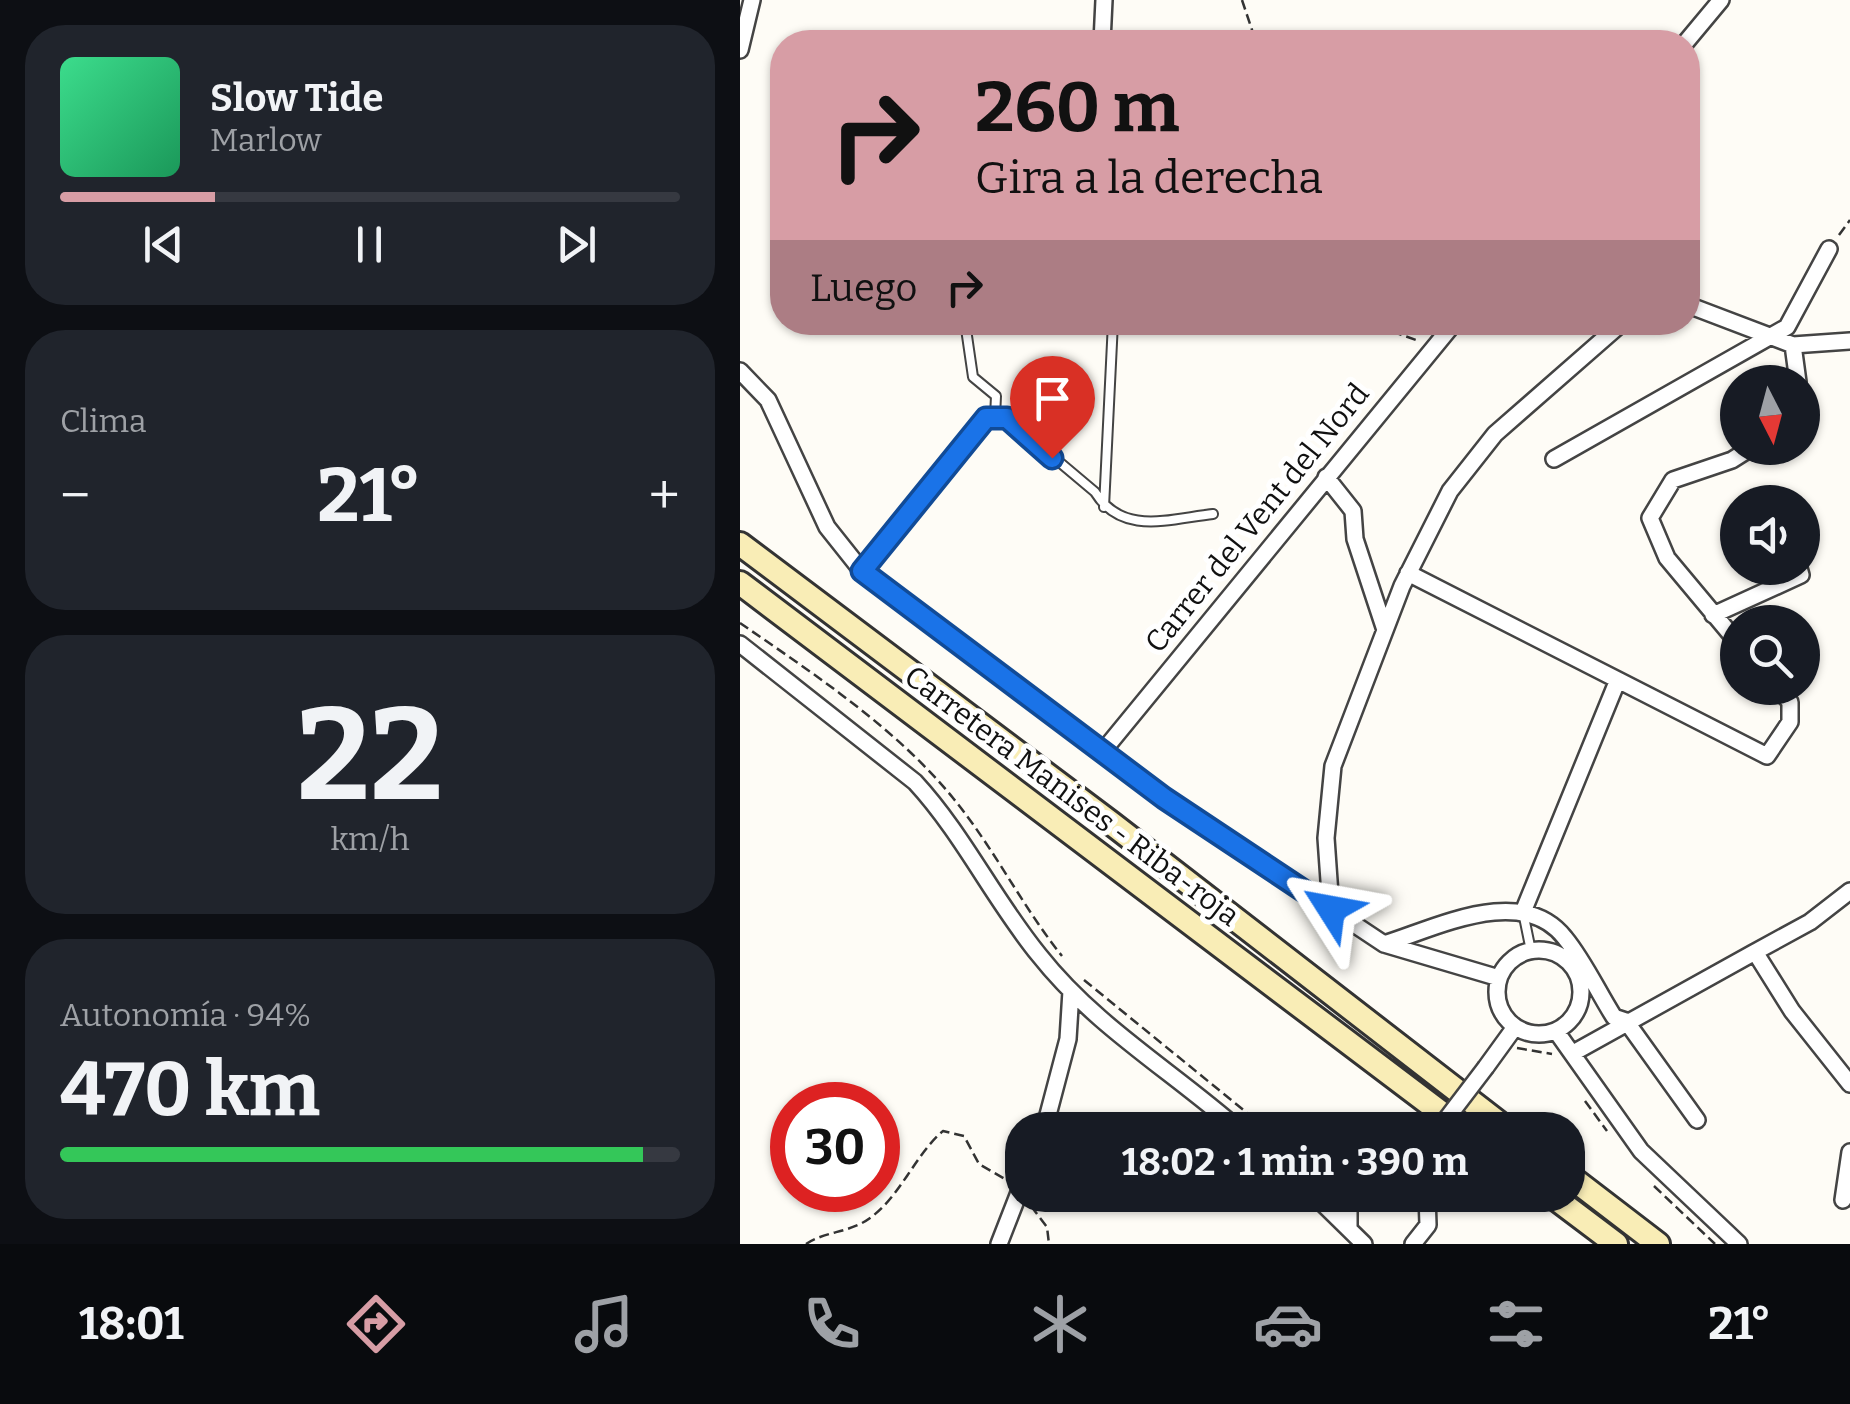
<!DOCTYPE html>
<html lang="es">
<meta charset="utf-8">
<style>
:root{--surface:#171b24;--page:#20242c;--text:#f1f3f6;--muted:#9ea1a6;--line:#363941;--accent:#d79da5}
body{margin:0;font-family:Bitter,serif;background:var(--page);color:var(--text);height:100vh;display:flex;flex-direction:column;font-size:38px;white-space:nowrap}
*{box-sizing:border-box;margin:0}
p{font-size:32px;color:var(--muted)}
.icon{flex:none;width:55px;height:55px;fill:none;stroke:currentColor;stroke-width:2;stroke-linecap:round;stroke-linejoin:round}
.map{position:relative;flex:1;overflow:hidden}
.sheet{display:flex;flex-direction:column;gap:25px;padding:25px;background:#0d0f14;width:740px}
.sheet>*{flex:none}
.banner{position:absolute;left:30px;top:30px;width:930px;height:305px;border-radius:40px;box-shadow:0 2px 8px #0004;background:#d79da5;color:#111;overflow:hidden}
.needle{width:65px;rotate:174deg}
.buttons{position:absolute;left:980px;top:365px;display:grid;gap:20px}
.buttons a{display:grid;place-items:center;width:100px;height:100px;border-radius:50%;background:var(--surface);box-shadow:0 2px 8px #0004;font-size:50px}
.speed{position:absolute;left:30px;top:1082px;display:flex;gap:20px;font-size:50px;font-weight:700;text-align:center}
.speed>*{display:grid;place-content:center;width:130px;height:130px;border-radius:50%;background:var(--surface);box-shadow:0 2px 8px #0004;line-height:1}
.speed .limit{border:15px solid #d22;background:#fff;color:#111}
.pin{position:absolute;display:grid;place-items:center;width:85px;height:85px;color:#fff;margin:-102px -42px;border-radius:50% 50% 50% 0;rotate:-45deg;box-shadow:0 0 10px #0007}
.pin .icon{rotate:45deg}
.me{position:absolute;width:110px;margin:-55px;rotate:304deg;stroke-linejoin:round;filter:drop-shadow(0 0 8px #0008)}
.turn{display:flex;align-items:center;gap:35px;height:210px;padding:0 40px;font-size:45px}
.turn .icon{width:130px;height:130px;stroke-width:2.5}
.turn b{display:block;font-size:70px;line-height:85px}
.then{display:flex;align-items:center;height:95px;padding:0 40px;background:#0003;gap:20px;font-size:38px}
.big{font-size:75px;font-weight:700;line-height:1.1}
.sheet .widget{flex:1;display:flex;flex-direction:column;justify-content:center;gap:15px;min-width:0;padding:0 35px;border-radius:40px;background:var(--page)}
.sheet .dial{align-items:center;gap:0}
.dial b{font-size:130px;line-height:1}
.song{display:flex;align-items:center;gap:30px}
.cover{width:120px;height:120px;border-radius:15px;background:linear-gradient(135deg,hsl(150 70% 55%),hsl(150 70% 35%))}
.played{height:10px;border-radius:5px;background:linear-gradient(90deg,var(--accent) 25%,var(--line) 25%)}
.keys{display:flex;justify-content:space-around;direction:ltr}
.heat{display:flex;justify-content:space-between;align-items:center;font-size:55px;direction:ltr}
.charge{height:15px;border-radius:8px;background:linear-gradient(90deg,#34c759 94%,var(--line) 0)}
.trip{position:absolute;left:265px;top:1112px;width:580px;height:100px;border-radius:40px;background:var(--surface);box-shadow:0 2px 8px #0004;font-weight:700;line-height:100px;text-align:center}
.tabs{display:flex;height:160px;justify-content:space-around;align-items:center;background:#090b0e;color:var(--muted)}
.tabs .icon{width:70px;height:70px}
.tabs .selected{color:var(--accent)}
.tabs b{font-size:45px;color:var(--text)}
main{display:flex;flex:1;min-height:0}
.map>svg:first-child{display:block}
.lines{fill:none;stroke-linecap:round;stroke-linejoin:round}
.lane-casing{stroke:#444;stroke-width:12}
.street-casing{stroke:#444;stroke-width:20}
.secondary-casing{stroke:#333;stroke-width:28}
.path{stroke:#333;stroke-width:2.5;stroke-dasharray:10 5;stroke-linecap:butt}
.lane{stroke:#fff;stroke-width:8}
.street{stroke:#fff;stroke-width:15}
.secondary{stroke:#f9edb6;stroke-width:22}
.street-bridge-casing{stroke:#444;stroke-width:20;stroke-linecap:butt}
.street-bridge{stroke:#fff;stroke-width:15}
.route-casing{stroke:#114b97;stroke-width:25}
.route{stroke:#1a73e8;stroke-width:18}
.labels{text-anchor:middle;stroke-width:10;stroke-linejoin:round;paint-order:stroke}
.street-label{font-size:30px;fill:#111;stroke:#fff}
</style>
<main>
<section class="sheet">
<div class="widget">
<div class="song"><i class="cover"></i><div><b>Slow Tide</b><p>Marlow</p></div></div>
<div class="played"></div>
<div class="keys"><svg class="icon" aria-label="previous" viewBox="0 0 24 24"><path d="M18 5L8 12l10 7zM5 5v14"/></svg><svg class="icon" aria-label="pause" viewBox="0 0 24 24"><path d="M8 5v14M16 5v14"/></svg><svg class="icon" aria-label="next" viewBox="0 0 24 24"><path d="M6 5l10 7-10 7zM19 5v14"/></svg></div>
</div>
<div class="widget"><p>Clima</p>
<div class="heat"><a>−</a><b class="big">21°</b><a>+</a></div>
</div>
<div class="widget dial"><b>22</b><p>km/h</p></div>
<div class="widget"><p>Autonomía · 94%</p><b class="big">470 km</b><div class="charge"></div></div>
</section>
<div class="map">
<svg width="1110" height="1244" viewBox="0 0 1110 1244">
<rect width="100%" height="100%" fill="#fefcf6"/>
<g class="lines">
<defs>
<path id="lane" d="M225,322l8,55 23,19 -1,21
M255,417l12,1 88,74c27,44 74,27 118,22
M364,507l9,-185
M123,570l116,-146 16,-7
M783,912l8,39"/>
<path id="street" d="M362,42l2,-42
M946,42l35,-42
M0,50l12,-50
M948,305l105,40 5,37
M1053,345l57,-4
M0,371l28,29 59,127 35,44 302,227 220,146 115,34
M814,459l233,-132 42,-78
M586,477l27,34 2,28 30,91
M668,573l359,183 23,-34v-20l-13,-14
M973,615l88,-40 -2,-7
M998,643l-71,-85 -17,-40 23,-38 59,-20 19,-12
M0,644l175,138c48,52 79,118 124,173 56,71 133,116 200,175
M364,750l351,-428
M591,909l-5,-71 7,-72 69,-180 48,-95 45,-57 128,-112
M783,912l94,-230
M644,944c52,-16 138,-61 181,-6 19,23 33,54 49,79l12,4
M757 992a42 42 0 1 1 84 0a42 42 0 1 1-84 0Z
M1015,952l55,-30 40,-31
M886,1021l71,99
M816,1031l85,120 98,93
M835,1052l180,-100 37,59 58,73
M746,1067l29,-40
M304,1130l24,-91 3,-48
M574,1195l50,49
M1103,1200l7,-48
M609,1226v-31
M259,1244l23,-59
M673,1244l15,-19 -1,-30"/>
<path id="secondary" d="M0,544l371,279 397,307
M0,583l724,547
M828,1175l90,69
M811,1195l65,49"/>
</defs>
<!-- lane casing -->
<use href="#lane" class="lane-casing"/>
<!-- street casing -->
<use href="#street" class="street-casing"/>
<!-- secondary casing -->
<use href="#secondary" class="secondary-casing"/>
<!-- path -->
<path class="path" d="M502,0l14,42
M1099,235l11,-15
M641,322l7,8 31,11
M0,623c74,51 156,105 213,175 41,50 69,108 109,158
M344,980l184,150
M777,1048l35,6
M845,1101l22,30
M914,1186l61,58
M291,1206l16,21 2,17
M66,1244c17,-11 34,-11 52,-19 39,-18 54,-68 85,-94l21,5 15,28 26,15"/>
<!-- lane -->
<use href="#lane" class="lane"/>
<!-- street -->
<use href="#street" class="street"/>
<!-- secondary -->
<use href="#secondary" class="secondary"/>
<defs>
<path id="street-bridge" d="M698,1130l48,-63"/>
</defs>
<!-- street-bridge casing -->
<use href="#street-bridge" class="street-bridge-casing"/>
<!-- street-bridge -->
<use href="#street-bridge" class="street-bridge"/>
</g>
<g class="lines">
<defs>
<path id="route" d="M312,458l-45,-40h-21l-124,153 302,227 167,111"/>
</defs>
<!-- route casing -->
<use href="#route" class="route-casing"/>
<!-- route -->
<use href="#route" class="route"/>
</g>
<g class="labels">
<!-- street labels -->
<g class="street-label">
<text transform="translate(517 518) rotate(-51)" y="10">Carrer del Vent del Nord</text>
<text transform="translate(332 796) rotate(37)" y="10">Carretera Manises - Riba-roja</text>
</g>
</g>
</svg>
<div class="buttons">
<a><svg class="needle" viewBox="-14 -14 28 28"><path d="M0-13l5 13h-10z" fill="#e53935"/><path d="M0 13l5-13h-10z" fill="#9ea1a6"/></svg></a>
<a><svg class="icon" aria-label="sound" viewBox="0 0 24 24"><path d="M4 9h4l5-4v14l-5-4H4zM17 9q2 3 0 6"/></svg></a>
<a><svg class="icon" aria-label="search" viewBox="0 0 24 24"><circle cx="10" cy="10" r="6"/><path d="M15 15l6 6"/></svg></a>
</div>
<div class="speed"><div class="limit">30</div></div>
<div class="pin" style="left:312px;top:458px;background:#d93025"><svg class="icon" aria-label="arrive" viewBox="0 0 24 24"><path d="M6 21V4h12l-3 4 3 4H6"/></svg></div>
<svg class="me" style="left:591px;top:909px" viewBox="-20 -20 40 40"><path d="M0-17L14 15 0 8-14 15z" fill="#1a73e8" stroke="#fff" stroke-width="4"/></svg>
<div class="trip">18:02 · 1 min · 390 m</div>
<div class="banner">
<div class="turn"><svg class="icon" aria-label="right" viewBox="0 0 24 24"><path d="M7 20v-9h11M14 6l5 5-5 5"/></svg><div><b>260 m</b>Gira a la derecha</div></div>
<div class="then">Luego<svg class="icon" aria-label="right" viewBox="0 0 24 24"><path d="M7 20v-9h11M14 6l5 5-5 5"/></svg></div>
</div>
</div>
</main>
<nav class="tabs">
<b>18:01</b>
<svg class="icon selected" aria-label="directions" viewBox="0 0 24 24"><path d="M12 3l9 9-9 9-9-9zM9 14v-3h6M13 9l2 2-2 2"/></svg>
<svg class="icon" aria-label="music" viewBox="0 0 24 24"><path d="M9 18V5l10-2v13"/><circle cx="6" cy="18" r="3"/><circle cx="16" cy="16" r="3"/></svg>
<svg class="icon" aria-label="phone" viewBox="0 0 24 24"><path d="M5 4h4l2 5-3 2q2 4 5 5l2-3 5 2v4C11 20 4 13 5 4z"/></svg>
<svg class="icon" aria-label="climate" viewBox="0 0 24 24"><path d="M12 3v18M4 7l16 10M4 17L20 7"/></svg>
<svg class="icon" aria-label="car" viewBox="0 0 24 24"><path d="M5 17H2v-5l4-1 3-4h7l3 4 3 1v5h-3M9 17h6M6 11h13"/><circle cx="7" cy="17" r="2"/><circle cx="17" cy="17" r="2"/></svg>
<svg class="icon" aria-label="filters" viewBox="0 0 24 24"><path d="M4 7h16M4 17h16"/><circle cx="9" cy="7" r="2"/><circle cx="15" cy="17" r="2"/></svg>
<b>21°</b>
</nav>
